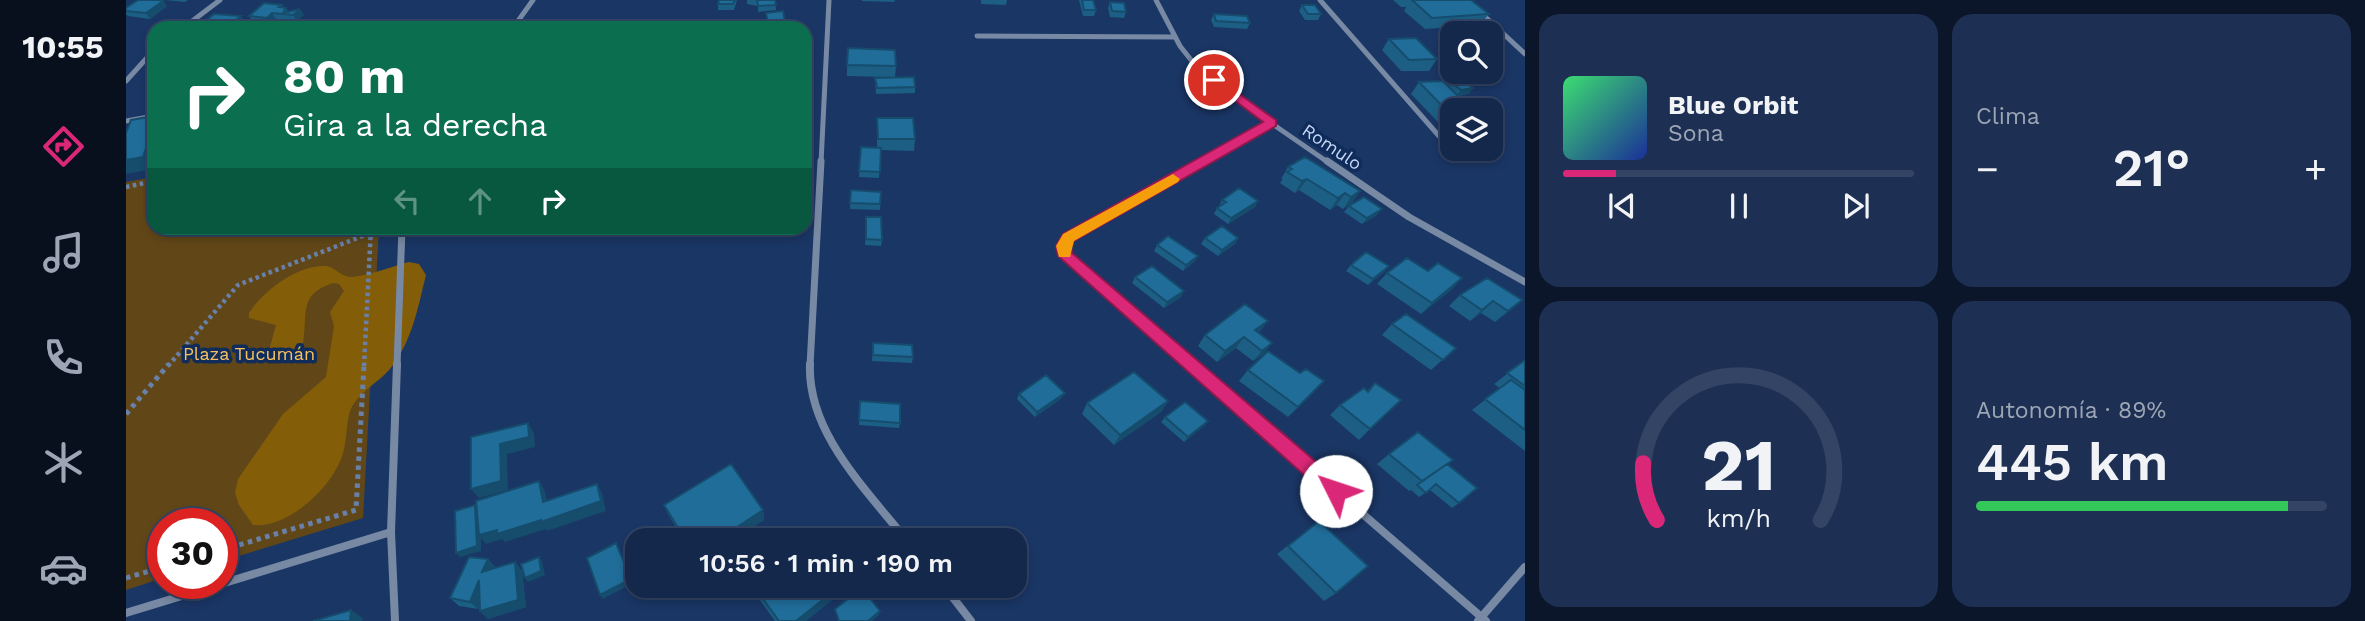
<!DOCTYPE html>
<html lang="es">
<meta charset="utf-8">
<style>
:root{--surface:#14284c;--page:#1d3053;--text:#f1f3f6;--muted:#9da6b5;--line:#334464;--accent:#db2777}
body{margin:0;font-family:"Work Sans",sans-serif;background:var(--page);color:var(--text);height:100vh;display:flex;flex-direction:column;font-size:26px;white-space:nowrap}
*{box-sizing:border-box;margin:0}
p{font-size:23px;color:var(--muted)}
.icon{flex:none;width:38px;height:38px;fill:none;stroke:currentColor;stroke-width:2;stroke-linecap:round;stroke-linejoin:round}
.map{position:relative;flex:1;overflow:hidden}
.details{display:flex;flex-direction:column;gap:14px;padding:14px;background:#0b162a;width:840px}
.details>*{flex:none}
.hud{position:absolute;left:21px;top:21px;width:665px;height:214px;border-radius:21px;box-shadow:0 4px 10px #0003,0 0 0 2px var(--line);background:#0b6e4f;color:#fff;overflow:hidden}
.controls{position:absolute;left:1314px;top:21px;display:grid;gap:14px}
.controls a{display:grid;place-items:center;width:63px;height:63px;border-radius:14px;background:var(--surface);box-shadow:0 4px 10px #0003,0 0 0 2px var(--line);font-size:35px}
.speed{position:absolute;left:21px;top:508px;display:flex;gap:14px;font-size:35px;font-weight:700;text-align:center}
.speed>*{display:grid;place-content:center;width:91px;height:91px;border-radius:50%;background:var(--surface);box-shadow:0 4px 10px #0003,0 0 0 2px var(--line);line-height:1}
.speed .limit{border:10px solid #d22;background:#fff;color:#111}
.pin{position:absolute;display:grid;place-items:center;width:60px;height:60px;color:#fff;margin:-30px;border:4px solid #fff;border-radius:50%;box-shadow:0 2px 7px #0007}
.me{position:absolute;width:77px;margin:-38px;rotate:311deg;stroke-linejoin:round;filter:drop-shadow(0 0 5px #0008)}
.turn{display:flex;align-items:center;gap:24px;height:147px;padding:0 21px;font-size:32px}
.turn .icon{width:91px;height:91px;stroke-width:2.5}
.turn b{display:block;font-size:49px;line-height:60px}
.lanes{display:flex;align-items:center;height:66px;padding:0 21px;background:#0003;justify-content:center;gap:35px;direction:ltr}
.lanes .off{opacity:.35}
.big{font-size:52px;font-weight:600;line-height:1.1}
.details .card{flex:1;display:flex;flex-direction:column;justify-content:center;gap:10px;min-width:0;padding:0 24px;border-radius:21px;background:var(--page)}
.details .dial{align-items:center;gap:0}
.dial svg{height:182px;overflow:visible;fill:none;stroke:var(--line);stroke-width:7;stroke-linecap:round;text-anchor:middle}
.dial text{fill:var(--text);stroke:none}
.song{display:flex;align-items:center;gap:21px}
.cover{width:84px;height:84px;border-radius:10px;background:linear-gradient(135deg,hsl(140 70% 55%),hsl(230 70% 35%))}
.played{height:7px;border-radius:4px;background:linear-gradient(90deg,var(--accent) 15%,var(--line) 15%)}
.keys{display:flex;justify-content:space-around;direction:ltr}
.heat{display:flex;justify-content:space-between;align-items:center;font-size:38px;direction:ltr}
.charge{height:10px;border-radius:5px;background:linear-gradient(90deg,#34c759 89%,var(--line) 0)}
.details .tiles{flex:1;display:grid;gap:14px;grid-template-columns:repeat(2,1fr)}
.trip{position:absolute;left:499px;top:528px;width:402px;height:70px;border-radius:21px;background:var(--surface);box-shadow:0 4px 10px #0003,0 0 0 2px var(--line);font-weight:600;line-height:70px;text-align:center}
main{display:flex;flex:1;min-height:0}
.tab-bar{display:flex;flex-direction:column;width:126px;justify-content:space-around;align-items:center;background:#08101e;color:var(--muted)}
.tab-bar .icon{width:49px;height:49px}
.tab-bar .on{color:var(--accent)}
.tab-bar b{font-size:32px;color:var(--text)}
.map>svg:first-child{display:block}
.green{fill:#614718}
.forest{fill:#845d08}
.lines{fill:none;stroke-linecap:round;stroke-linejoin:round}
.path-far1{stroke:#6981a8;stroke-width:4.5;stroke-dasharray:3.5 3.5;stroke-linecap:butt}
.path{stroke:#6981a8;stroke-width:5;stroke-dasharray:4.5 4.5;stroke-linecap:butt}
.minor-far2{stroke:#7889a4;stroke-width:5}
.minor-far1{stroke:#7889a4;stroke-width:7}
.minor{stroke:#7889a4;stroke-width:8}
.wall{fill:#1c5e84}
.shaded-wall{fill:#164c6c}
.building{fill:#206d9a;stroke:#164c6c;stroke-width:2}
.route{fill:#db2777;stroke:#8e194d;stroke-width:2}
.slow{fill:#f59e0b}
.labels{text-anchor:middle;stroke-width:7;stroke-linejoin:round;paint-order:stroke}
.street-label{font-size:18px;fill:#c6d8f6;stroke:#102c5a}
.park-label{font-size:18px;fill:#f8c15d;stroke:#102c5a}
</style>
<main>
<nav class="tab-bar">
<b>10:55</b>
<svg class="icon on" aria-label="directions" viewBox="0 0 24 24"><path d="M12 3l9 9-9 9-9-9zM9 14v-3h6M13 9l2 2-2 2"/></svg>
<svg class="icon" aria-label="music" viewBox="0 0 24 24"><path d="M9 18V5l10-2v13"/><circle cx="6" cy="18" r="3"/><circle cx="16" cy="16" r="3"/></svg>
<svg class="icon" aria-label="phone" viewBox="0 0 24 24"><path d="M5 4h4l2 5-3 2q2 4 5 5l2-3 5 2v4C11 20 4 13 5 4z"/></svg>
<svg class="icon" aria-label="climate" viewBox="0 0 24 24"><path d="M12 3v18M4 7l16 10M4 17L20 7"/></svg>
<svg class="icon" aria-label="car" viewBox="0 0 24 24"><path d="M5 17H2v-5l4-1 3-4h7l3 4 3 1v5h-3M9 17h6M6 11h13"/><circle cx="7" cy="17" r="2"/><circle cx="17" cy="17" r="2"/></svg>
</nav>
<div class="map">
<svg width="1399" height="621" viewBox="0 0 1399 621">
<rect width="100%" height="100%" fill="#1a3665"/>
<!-- green -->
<path class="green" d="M28,177v51h225l-16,290 -141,43v-38h-59v55l-37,12v-408z"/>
<!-- forest -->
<path class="forest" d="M283,262l10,2 7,11c-8,32 -14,67 -36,94 -12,14 -33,24 -40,42 -4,13 -3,29 -7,42 -9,33 -55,76 -90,72l-14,-20 -4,-12 3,-14 45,-65 43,-37 8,-51 -4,-14 14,-21 -5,-7 -6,-1c-35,11 -25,31 -30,60 -8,9 -19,13 -31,8l-2,-4 6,-22 -27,-7v-5c14,-22 49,-49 77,-47 9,1 14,10 24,11 14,0 44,-11 59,-15z"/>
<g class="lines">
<!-- path-far1 -->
<path class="path-far1" d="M0,187l28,-6
M42,366l70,-81 132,-52
M238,366l7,-138"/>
<!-- path -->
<path class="path" d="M0,414l43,-50
M96,550l134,-40 8,-146
M0,578l37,-11"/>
<!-- minor-far2 -->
<path class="minor-far2" d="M1030,0l24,46 15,19 76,58 58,40
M1194,0l119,136
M1341,0l58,54
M57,28l37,-28
M387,28l20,-28
M851,36l198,1
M0,81l28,-31
M0,121l28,-5
M695,163l8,-163
M1075,163l70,-40"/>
<!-- minor-far1 -->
<path class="minor-far1" d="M1201,161l82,56 116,65
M271,366l5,-138
M684,366l11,-205
M1066,366l-127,-110 -1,-10 5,-9 135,-76"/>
<!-- minor -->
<path class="minor" d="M684,364c-3,69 57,126 97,177
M1064,364l296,257
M818,586l27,35
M0,613l265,-81
M269,621l-4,-89 6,-168
M1352,621l47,-54"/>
</g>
<!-- wall -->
<path class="wall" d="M39,0h23l-3,2z
M611,0l-3,10h-16v-6z
M621,0h28l1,10 -18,2v-6l-11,-2z
M736,0h33l-1,2 -32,-1z
M855,0h26l-1,5 -25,-1z
M953,0h14l3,10 -2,6h-11z
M1267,0h78l18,14 -9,11 -55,4 -21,-18 2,-4h-5z
M37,1l4,5 -17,13 -22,-3 -2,-2v-6z
M984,2l16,10 -2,6 -14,-1 -2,-9z
M156,5l1,2 3,1 2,4 16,3 -7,6 -21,-2 -5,4 -18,-1 -4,-6z
M1176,5l19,9 -3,6h-13l-6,-9z
M640,13l19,9 1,6h-55l36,-3z
M1088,14l36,9 -3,6 -33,-2 -3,-7z
M1322,34h4v14l-8,-8z
M1263,39l48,20 -8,12h-28l-19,-21z
M721,65l49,1 -1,11 20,10v6l-39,1 -1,-16 12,-1 -40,-1z
M1321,79l22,15 -11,2 13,13 -1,1h-18v11l-14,1 -27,-28 8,-12h25z
M751,118l38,21 -1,12 -33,-1 -2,28 -20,-1 2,-30 16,1z
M1162,167l72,24 -8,12 -9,6 -6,-4 -7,5 -31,-20 -4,3 -15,-10 3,-4h-2z
M725,190l30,2 -1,18 -30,-1z
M1096,200l36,1 -3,6 -27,17 -14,-10 3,-6 3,-1 -1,-1z
M1223,206l28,9 -15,9 -18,-12z
M740,217l16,23 -1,6 -16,-1z
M1079,238h33l-3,6 -17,12 -17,-12z
M1031,245l41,11 -4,6 -11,9 -29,-20z
M1225,265l38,1 -5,6 -16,13 -22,-14z
M1261,273l75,5 -11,12 -30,24 -44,-30z
M1009,277l46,20 -17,11 -32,-25z
M1334,295l62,5 -27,22 -14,-9 -11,8 -21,-15z
M1266,324l64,24 -25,22 -49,-35z
M1133,333l5,21 -11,7 -17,-13 -19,14 -19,-16 7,-11z
M747,343l40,14 -1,6 -40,-2z
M1399,360v91l-53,-41 28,-22 -6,-4z
M1122,370l66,22 -26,25 -49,-36z
M1249,383l-5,46 -11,11 -29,-25 10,-10 27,-14z
M893,394l43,4 -27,19 -18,-18z
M734,401l40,22 -1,5 -40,-3z
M1042,401l-7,11 -47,33 -32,-31 5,-11z
M1039,417l43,4 -4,5 -20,16 -23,-20z
M1263,454l57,11 13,38 -7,5 -22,-18 -11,7 -8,-7 -2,1 -32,-27z
M538,505l99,5 1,10 -33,21h-47l-16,-27z
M1193,521l17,72 -12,8 -47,-47z
M362,559l8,9 19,-6 7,9 4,36 -38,12 -8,-8v-6l-2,4 -19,-3 -9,-8z
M640,586h83l-43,35h-31l-15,-21 -2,-8z"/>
<!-- shaded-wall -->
<path class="shaded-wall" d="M37,1l4,5 -17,13 -4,-6z
M174,9l4,6 -7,6 -4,-6z
M146,13l4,6 -5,4 -4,-5z
M115,16l7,11 -14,1 -3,-4z
M1347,88l-4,6 -13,2 5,-6z
M28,131l-1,38 -27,5v-14l25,-28z
M1181,179l-8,11 -4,3 7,-12z
M1234,191l-8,12 -9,6 8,-12z
M1219,193l-8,12 -7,5 8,-12z
M1132,201l-3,6 -27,17 3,-6z
M1256,209l-5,6 -15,9 5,-6z
M1112,238l-3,6 -17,12 4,-6z
M1072,256l-4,6 -11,9 3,-6z
M1263,266l-5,6 -16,13 5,-6z
M1336,278l-11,12 -30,24 11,-11z
M1058,291l-3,6 -17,11 3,-6z
M1396,300l-13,12 -14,10 13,-11z
M1367,301l-12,12 -11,8 12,-11z
M1142,321l-8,11 -13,9 8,-11z
M1118,337l-8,11 -19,14 8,-11z
M1146,343l-8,11 -11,7 9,-10z
M939,393l-3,5 -27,19 2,-5z
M1042,401l-7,11 -47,33 6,-10z
M1082,421l-4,5 -20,16 4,-5z
M402,423l6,10 1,14 -28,7 1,36 -29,8 -8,-9 29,-45z
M413,481l6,10 4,20 -6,-9z
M471,484l5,9 4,18 -59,20 -1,-2 -41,13 -3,-3 -16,5 -5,-6v13l-21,6 -4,-4 19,-48 4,4 2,26z
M637,510l1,10 -33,21h-15z
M490,543l17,40 -30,16 -3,-4z
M413,557l3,4 3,14 -17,7 -3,-4z
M362,559l8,9 -14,4z
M389,562l7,9 4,36 -38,12 -8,-8z
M353,580l8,8 -9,21 -8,-7z
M714,586h9l-43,35h-10z
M225,610l12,8 -1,3h-12z
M754,611l-1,4 -7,6h-4z"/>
<!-- building -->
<path class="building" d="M12,0h20l5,1 -17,12 -20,-2v-3z
M593,0h16l-2,4h-15z
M631,0h18l1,5 -18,1z
M956,0h11l3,10h-12z
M1286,0h59l18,14 -57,4z
M984,2l14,1 2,9 -14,-1z
M138,3l18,2 -3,2 7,1 -3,5 17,-4 -7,6 -21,-2 -5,5 -18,-2z
M1176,5h13l6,9h-13z
M657,11l2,11 -17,2 -2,-11z
M88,14l27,2 -10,8 14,1 -3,3h-45z
M1088,14l33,2 3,7 -34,-2z
M607,23l49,3v2h-51z
M270,25l11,1 -2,2h-12z
M1290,38l21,21 -28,1 -20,-21z
M722,48l47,2 1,16 -49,-1z
M788,77l1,10 -38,1 -2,-10z
M1333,77l14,11 -12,2 -14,-11z
M1317,81l28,28 -24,2 -28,-29z
M28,116v15l-3,1 -8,25 -17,3v-27l5,-13z
M751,118h36l2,21h-37z
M735,147l20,1 -1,24 -21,-1z
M1179,157l55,34 -9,6 -6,-4 -7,5 -31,-19 -5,2 -15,-9 5,-3 -4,-2z
M1113,188l19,13 -27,17 -14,-10 9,-6 -4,-2z
M725,190l30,2 -1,12 -30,-1z
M1238,197l18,12 -15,9 -18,-12z
M740,217h15l1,23 -16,-1z
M1096,226l16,12 -16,12 -17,-12z
M1042,236l30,20 -12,9 -29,-20z
M1240,252l23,14 -16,13 -22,-14z
M1281,258l21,13 10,-8 24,15 -30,25 -45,-30z
M1026,266l32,25 -17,11 -32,-25z
M1361,278l35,22 -14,11 -15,-10 -11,9 -22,-15z
M1119,304l23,17 -13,9 17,13 -10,8 -18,-14 -19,14 -20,-16z
M1280,314l50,34 -13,12 -51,-36z
M747,343l39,2 1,12 -40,-2z
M1142,351l32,22 6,-4 18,12 -26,26 -50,-37z
M1399,360v26l-18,-13z
M1008,372l34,29 -48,34 -33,-32z
M920,375l19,18 -28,19 -18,-18z
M1385,380l14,10v40l-40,-31z
M1249,383l26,17 -31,29 -30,-24 24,-17 4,4z
M734,401l40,3v19l-41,-3z
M1059,402l23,19 -20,16 -23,-20z
M402,423l1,14 -29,7 1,37 -30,8v-52z
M1292,432l35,28 -31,21 -33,-27z
M605,464l32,46 -47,31h-30l-22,-36z
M1321,464l30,24 -18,15 -23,-19 -10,9 -9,-8z
M413,481l4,21 54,-18 4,17 -60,21v-2l-44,14v-4l-18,5 -3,-34z
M349,505l2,41 -21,7 -1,-42z
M1193,521l49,45 -32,27 -48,-47z
M715,530l9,11h-24z
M490,543l15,36 -31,16 -13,-37z
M343,557l19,2 -6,13 33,-10 3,38 -38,11 -1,-31 -9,22 -20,-4z
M413,557l2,14 -16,7 -4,-14z
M640,586h74l-44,35h-17l-21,-29z
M736,588l18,23 -12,10h-29l-4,-12z
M225,610l-1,11h-37z"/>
<!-- route -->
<path class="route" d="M1088,76l62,44v6l-202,115 -3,5 1,7 270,231 3,7 -3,6 -6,2 -7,-2 -271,-241 -2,-10 7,-12 200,-112 -53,-40v-5z"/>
<!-- slow -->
<path class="slow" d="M1047,174l7,5 -2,3 -104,59 -4,16h-11l-3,-11 7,-12z"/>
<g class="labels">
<!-- street labels -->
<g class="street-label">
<text transform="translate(1206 147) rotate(34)" y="6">Romulo</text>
</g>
<!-- park labels -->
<g class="park-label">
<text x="123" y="360">Plaza Tucumán</text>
</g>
</g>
</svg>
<div class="controls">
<a><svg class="icon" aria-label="search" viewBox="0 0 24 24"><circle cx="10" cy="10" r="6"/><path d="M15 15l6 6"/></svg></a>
<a><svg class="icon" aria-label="layers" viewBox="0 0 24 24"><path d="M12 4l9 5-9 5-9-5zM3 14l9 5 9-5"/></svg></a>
</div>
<div class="speed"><div class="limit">30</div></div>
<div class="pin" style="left:1088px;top:80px;background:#d93025"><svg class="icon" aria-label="arrive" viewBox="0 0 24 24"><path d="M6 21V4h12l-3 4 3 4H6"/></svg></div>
<svg class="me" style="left:1210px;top:491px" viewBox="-20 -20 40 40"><circle r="19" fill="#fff"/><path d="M0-13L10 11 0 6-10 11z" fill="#db2777"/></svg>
<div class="trip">10:56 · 1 min · 190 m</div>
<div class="hud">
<div class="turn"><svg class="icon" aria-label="right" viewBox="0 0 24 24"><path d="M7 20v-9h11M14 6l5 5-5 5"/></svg><div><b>80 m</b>Gira a la derecha</div></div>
<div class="lanes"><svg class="icon off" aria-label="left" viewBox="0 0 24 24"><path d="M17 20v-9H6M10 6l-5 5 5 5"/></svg><svg class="icon off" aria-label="ahead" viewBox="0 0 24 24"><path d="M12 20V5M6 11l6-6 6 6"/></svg><svg class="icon" aria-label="right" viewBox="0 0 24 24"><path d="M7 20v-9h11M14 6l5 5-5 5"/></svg></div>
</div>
</div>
<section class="details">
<div class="tiles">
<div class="card">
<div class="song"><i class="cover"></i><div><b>Blue Orbit</b><p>Sona</p></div></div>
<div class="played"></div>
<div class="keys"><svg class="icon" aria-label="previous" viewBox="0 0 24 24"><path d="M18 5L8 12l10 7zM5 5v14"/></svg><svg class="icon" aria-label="pause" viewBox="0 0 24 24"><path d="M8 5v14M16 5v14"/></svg><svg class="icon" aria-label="next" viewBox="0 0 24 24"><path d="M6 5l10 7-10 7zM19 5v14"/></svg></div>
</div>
<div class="card"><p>Clima</p>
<div class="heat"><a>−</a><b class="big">21°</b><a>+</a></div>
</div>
<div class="card dial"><svg viewBox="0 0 100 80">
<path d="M14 69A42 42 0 1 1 86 69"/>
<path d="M14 69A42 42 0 0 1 8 44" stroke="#db2777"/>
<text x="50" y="56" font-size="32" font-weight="700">21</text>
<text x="50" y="72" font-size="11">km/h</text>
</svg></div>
<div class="card"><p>Autonomía · 89%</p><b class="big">445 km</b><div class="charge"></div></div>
</div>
</section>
</main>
